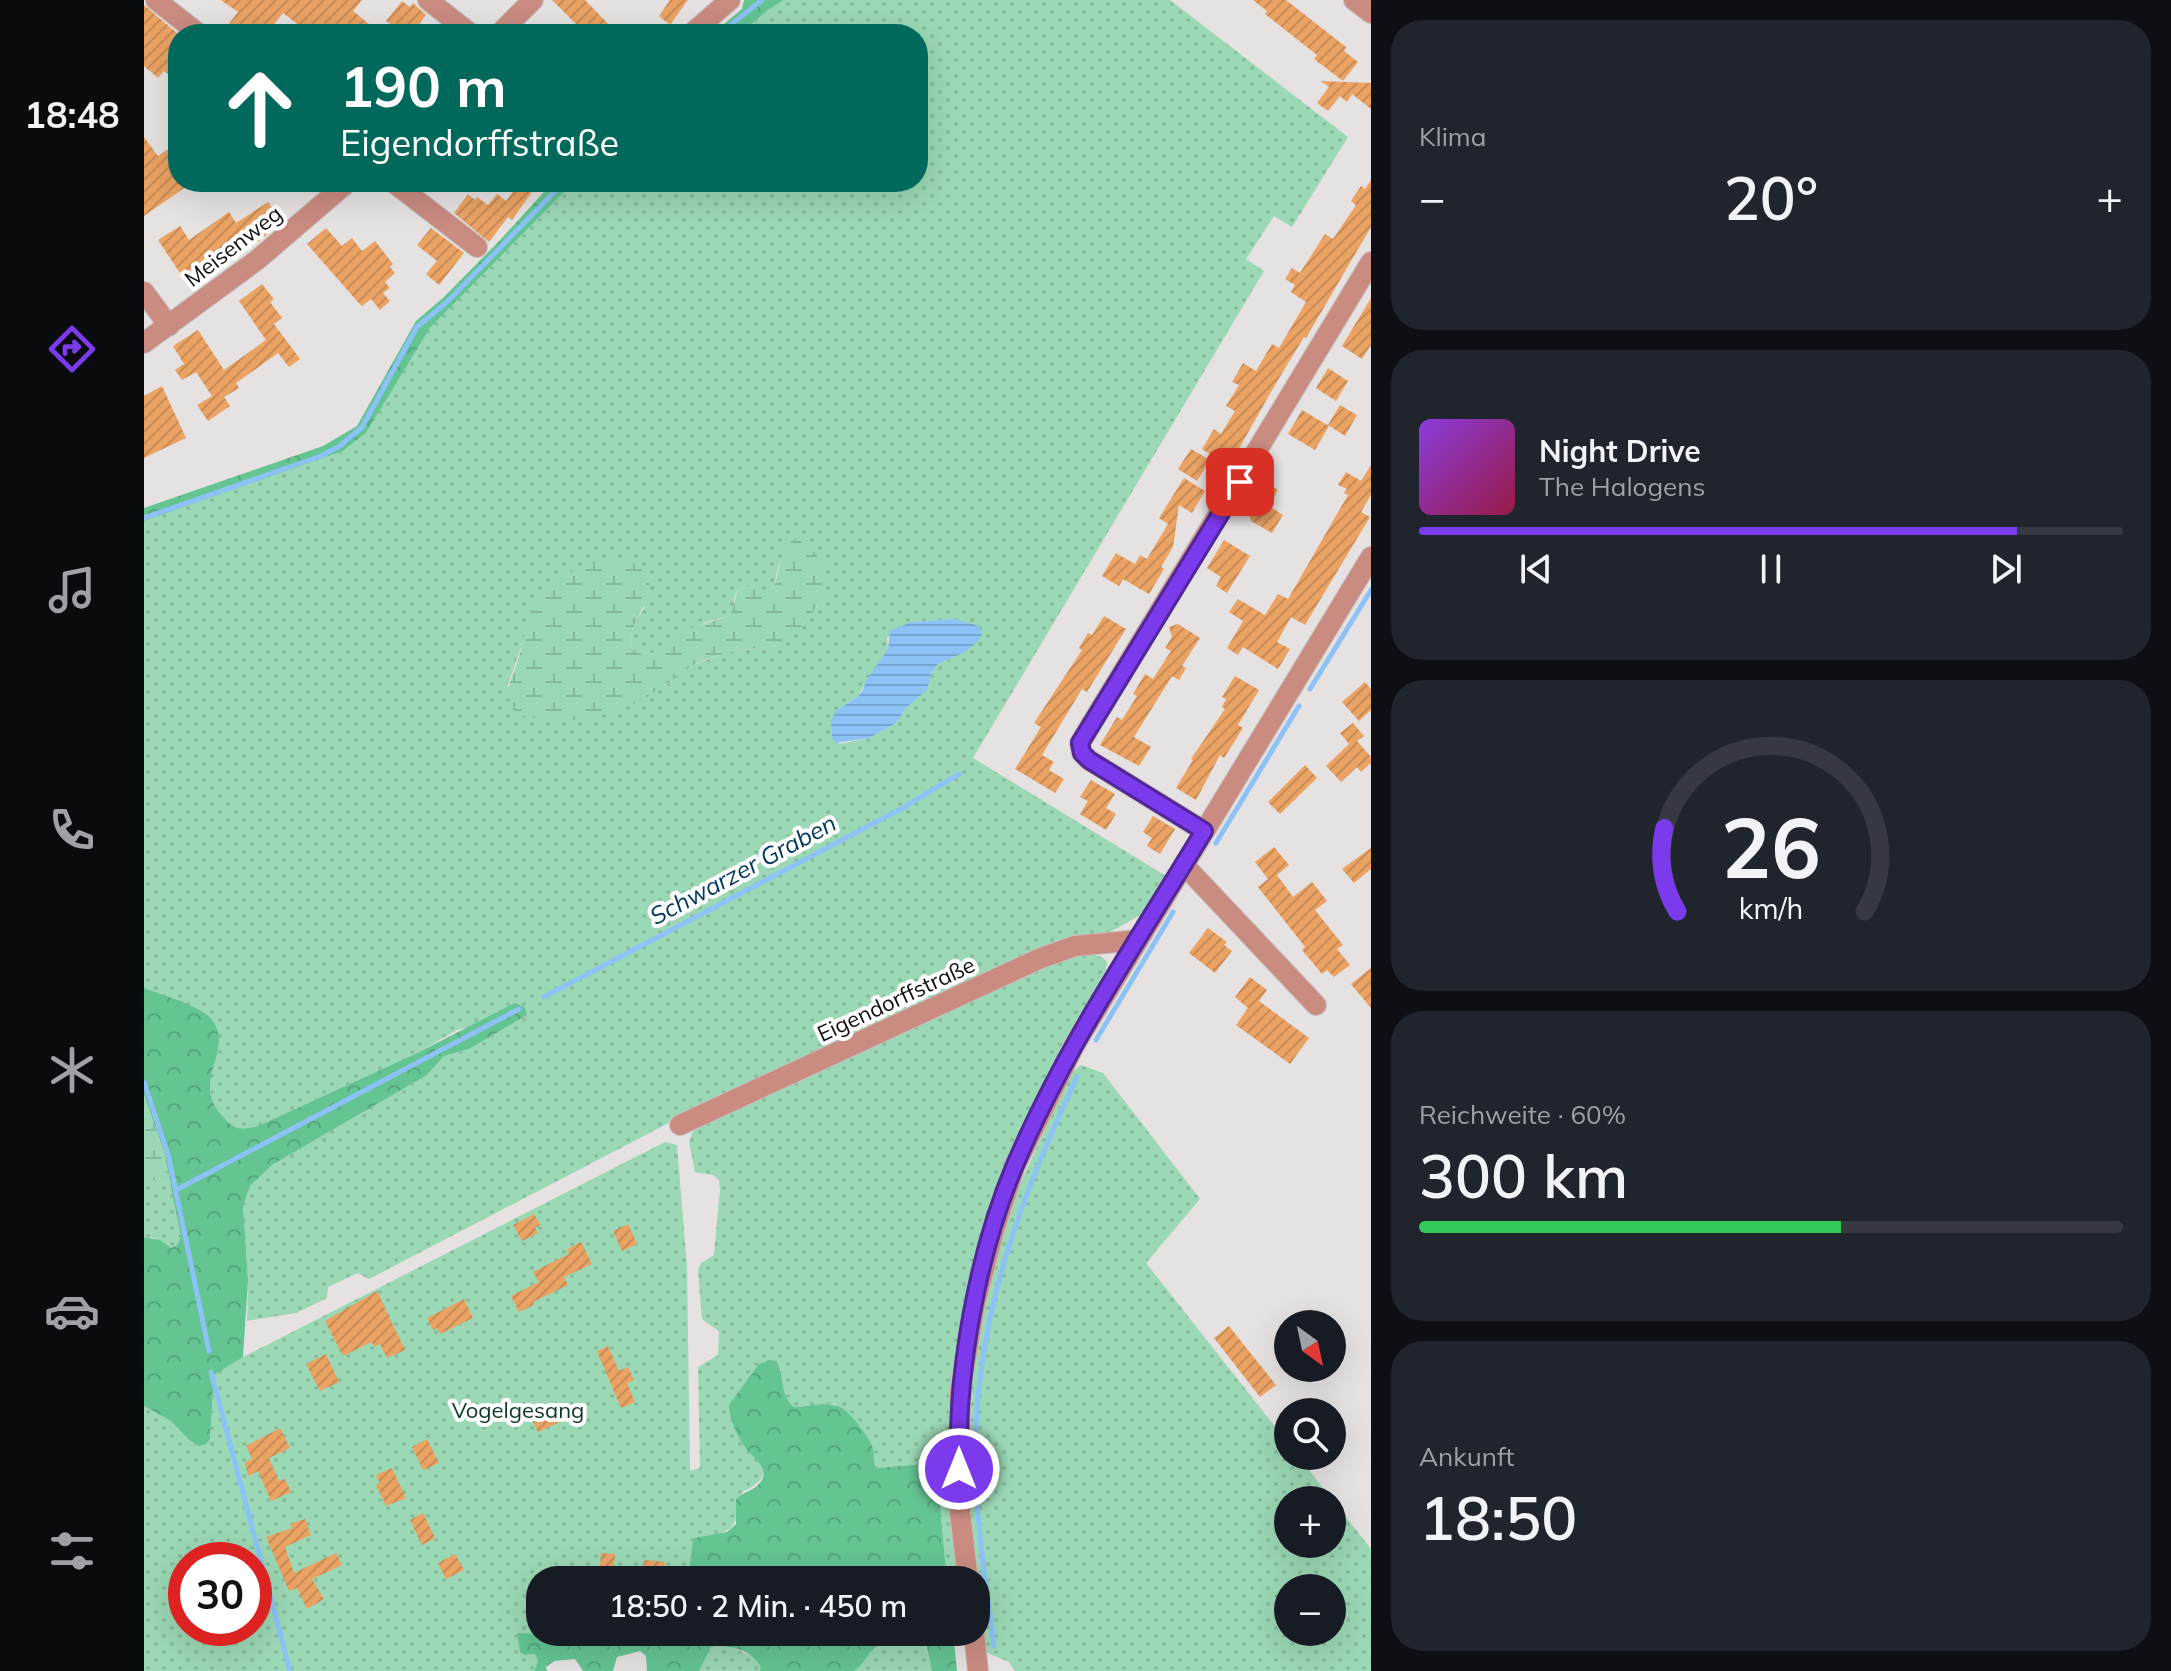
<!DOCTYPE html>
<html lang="de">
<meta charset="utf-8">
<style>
:root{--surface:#171b24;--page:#20242c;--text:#f1f3f6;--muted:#9ea1a6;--line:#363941;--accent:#7c3aed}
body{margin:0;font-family:Mulish,sans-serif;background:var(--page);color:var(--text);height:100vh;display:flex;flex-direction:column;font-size:30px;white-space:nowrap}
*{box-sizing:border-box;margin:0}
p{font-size:26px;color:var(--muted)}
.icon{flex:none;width:44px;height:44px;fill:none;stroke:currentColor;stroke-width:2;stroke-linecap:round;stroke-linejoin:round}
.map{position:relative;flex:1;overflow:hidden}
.panel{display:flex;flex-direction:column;gap:20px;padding:20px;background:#0d0f14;width:800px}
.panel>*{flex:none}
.hud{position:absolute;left:24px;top:24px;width:760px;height:168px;border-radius:32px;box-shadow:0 8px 32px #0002;background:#00695c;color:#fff;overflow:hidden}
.needle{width:52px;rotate:147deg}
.controls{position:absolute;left:1130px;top:1310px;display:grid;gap:16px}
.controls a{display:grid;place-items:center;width:72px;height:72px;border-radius:50%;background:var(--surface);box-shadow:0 8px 32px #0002;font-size:40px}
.speed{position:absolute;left:24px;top:1542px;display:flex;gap:16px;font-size:40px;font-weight:700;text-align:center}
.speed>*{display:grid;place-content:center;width:104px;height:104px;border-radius:50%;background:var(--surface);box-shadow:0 8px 32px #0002;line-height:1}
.speed .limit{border:12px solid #d22;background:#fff;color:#111}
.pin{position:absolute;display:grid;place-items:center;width:68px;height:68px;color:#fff;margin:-34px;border-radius:16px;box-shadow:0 4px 12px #0006}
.me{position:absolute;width:88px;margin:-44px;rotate:0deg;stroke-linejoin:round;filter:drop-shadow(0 0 6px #0008)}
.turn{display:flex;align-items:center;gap:28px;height:168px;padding:0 40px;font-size:36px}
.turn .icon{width:104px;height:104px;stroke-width:2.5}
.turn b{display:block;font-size:56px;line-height:68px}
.big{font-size:60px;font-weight:600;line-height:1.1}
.panel .widget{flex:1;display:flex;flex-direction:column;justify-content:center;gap:12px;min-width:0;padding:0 28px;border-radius:32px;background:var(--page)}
.panel .dial{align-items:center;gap:0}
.dial svg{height:208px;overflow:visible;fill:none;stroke:var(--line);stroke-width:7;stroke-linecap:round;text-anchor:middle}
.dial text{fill:var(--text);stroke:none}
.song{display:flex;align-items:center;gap:24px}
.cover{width:96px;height:96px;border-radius:12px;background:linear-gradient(135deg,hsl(270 70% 55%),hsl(340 70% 35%))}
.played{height:8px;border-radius:4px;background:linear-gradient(90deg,var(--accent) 85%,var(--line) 85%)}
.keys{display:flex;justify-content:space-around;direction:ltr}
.heat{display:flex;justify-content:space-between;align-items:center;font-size:44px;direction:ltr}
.charge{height:12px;border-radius:6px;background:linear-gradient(90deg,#34c759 60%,var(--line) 0)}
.trip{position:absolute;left:382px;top:1566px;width:464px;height:80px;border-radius:32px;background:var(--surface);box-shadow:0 8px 32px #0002;font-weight:600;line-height:80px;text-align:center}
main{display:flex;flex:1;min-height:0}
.menu{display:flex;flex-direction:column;width:144px;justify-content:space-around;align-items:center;background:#090b0e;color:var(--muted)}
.menu .icon{width:56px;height:56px}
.menu .on{color:var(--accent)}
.menu b{font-size:36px;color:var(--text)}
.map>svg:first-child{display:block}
.grass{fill:url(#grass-dots);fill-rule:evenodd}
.forest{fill:url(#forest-crowns)}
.wetland{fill:url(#wetland-marsh)}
.water{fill:url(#water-rules)}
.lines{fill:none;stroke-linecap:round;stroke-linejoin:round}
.stream{stroke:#8cc2f6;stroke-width:5}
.building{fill:url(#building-hatch)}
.street-casing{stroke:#c4c0bf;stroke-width:22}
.street{stroke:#ca8b81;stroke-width:20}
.route-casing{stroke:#51269a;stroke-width:20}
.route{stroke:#7c3aed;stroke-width:14}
.labels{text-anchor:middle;stroke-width:8;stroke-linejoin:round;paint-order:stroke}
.street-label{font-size:22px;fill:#100f0f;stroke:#fff}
.park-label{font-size:22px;fill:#0e3824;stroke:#fff}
.water-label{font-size:24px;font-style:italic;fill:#023760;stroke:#fff}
</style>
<main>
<nav class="menu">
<b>18:48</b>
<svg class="icon on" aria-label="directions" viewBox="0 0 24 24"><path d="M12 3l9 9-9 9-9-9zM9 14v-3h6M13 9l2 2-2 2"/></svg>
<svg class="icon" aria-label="music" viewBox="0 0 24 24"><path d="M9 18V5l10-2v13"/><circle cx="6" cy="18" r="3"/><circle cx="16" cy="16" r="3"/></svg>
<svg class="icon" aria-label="phone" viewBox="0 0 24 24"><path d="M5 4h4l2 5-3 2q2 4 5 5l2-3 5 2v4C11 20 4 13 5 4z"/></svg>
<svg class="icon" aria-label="climate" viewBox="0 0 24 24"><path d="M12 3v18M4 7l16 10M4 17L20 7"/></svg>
<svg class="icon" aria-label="car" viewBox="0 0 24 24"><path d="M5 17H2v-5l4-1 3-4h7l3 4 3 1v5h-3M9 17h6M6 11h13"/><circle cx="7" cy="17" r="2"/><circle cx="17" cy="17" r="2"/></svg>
<svg class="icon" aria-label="filters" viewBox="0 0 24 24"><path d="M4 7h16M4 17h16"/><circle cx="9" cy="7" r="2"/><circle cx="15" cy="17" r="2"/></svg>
</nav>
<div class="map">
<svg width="1227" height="1671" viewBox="0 0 1227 1671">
<defs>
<pattern id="grass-dots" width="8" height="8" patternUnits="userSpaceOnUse" patternTransform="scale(2)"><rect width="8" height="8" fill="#9bd8b5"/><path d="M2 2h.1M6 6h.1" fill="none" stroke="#84b89a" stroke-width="1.8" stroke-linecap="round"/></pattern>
<pattern id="forest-crowns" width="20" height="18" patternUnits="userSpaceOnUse" patternTransform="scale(2)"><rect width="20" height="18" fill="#64c492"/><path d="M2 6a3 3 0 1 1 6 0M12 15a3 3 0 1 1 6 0" fill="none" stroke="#56a77d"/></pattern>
<pattern id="wetland-marsh" width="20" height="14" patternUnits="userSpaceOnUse" patternTransform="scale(2)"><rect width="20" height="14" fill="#9bd8b5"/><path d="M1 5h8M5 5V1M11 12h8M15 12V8" fill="none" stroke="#84b89a"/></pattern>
<pattern id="water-rules" width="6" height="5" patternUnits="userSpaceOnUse" patternTransform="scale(2)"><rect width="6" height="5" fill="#8cc2f6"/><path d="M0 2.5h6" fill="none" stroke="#78a6d2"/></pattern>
<pattern id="building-hatch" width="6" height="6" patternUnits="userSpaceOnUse" patternTransform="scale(2)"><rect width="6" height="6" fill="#eba364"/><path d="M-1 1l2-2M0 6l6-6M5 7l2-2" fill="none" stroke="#c88b56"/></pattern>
</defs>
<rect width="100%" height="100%" fill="#e6e2e1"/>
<!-- grass -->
<path class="grass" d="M640,0h386l178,137 -56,90 -18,-11 -28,43 18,12 -291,487 193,118 -22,37 -30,17 -430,185 -315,164 -11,-6 -30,14 -1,11 -31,15 -49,8 1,-41 -5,-74 7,-20 22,-21 155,-90 17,-19 25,-7 56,-32 2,-4 -70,17 -42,24 -157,72 -12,4 -13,-2 -20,-20 -4,-25 8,-30 -19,-43 -54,-22v-467l199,-70 23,-18 64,-105 144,-146h344v-148h-178l28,-24zM658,540l22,28 -6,37 -14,18 -17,15 -12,8 -48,6 -26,10 -18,8 -18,16h-158c11,-25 16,-51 28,-77l110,-2c-8,13 -18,25 -13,42l10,5 11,-1 53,-31 23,-6 4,-5 2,-16 4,-6 15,-3 10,5 10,-5 5,-22zM810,619l9,34 -25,11 -7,9 -5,17 -19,17 -11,16 -27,15 -30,6 -3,-33 21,-14 31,-48 -1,-11 24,-16z
M945,953l13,4 5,5 -1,8c-81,141 -154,293 -157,459 -2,51 5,101 11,151h-13l-11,-117 -60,5 -3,-8v-11l-38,-45 -41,3c-12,-12 -14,-24 -13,-39l-36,78c19,20 29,32 -3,46 -8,43 -8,39 -49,46l-5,42h-148v52h141v5l-164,-4 8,22 10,-1 3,7 -4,10h-390v-265l27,15 18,19 10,6 11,-7 4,-64 29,-18 422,-215 12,3 10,122 3,204 10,-3 -2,-101 20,-12 1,-24 -17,-12 -4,-49 3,-7 13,-8 6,-66 -1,-9 -6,-5 -18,-3 -6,-31 5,-12 363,-168zM42,1560h68v68h-68z
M937,1065l22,8 97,126 -54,64 142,180v13h10l73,93v122h-356l-6,-9 -24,-10 -17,-132 2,-131 14,-85 29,-104 57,-126zM1144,1500h44v44h-44zM1144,1588h44v44h-44z
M0,1178l27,7 10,52 -4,8 -6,3 -16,-10 -11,-1z
M770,1640l12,3 6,28h-78c9,-6 10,-11 17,-19 11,-14 27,-11 43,-12z
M585,1646l27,12 5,9 -2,4h-60l12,-24z"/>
<!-- forest -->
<path class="forest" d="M600,0h40l-16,10 -28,24h-28l30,-25z
M409,182h21l-144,146 -64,105 -23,18 -199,70v-13l179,-62 34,-20 59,-105 28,-24 58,-59z
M0,988c17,7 58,18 68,32 24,31 -25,62 13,99 11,12 18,11 33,7l157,-72 100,-51 9,4 3,6 -1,3 -57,33 -25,7 -17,19 -155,90 -22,21 -7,20 5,74 -5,77 -29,18 -4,64 -4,5 -7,2 -10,-6 -18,-19 -27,-15v-169l16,3 11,8 6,-3 4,-8 -17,-85 -20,-57z
M626,1360l6,1c10,15 1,30 18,46 35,-2 44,-11 66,20 5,7 11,14 13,22 1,8 0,12 3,19l60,-5 11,117h-259l5,-42 34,-6 9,-8v-25c7,-7 16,-8 22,-14 15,-15 -5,-27 -13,-38 -8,-11 -16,-29 -16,-42l30,-41z
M537,1632h272l4,39h-25l-6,-28c-17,-5 -42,-7 -55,9 -7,8 -8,13 -17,19h-95l2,-4c-10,-18 -32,-22 -50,-20l-12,24h-52l-1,-15 -6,-5 -23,6 -4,14h-30l-8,-12 -21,2 -8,6 1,4h-13l4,-10 -3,-7 -10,1 -5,-3 -3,-19 163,4z"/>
<!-- wetland -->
<path class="wetland" d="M654,538c13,7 31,29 29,45 -3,20 -34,58 -54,63 -7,2 -16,2 -24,3 -17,2 -32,6 -47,12 -17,7 -27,18 -41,27 -44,30 -93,40 -145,26 -14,-23 -7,-27 1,-51 6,-18 7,-36 17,-52 17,-29 56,-60 92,-50 7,2 16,4 20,12 14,29 -23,49 -14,76l10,5 11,-1 32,-23 44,-14c7,-8 4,-18 10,-27l15,-3 10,4 10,-4c7,-16 4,-41 24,-48z
M0,1095l20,57 7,33 -27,-7z"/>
<!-- water -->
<path class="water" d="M810,619l25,7 3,9 -6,8 -13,10 -25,11 -7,9 -4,17 -20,17 -11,16 -27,15 -34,5 -3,-6 -1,-16 5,-10 21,-14 6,-7 3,-9 22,-32 2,-18 21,-9z"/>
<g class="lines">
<!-- stream -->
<path class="stream" d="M575,34l43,-34
M0,518l177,-62 19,-10 22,-19 55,-100 31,-26 116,-119
M1166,689l61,-99
M1072,843l83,-137
M400,997l357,-188 58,-35
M952,1040l77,-128
M0,1082l24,72 41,197
M32,1190l343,-181
M67,1372l79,299
M850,1646c-8,-64 -19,-129 -19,-194 2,-137 44,-252 102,-375"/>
</g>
<!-- building -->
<path class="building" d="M77,0h141l-9,11 16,13 -8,10h-51l-27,-21 -17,21h-45l17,-22z
M408,0h33l33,34h-50l8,-10z
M526,0h18l-18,25 -11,-9z
M1109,0h33l60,47 -2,4 14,11 -15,19 -29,-22 3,-4 -52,-41 2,-3z
M258,1l8,6 3,-4 13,12 -14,19h-9l-17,-13z
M0,5l34,29v48l-14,-11 -6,7 -14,-12z
M1177,81l50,2v26l-19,-15 -5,8 -7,-6 -12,15 -11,-8 12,-16z
M0,137l14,19 20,-14v40h15l-49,34z
M1227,180v47l-65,111 -2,-1 -29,48 -46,81 -27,-17 12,-20 7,5 14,-23 -9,-5 13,-21 -7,-3 11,-19 13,8 16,-27 7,4 27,-46 -15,-10 4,-7 -10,-6 7,-11 8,5 25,-39 8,5 23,-34 -5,-4 10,-15 4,3z
M376,182h19l-27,38 -4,-3 -19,25 -35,-29 14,-19 7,6 2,-3 11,8 9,-11 9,7z
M124,202l9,13 -12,8 5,9 -16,13 -6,-9 -15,11 -2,-4 -49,33 -24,-36 22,-14 9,14 40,-28 7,11z
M182,228l16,18 10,-8 10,13 13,-10 18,23 -3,3 5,6 -10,9 5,6 -7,5 7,8 -10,9 -9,-11 -9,7 -5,-5 -50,-57z
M287,228l33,25 -25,32 -13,-11 11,-13 -20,-16z
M118,284l12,15 -4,3 12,16 -8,6 26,35 -11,8 -11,-14 -42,30 3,5 -15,9 6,9 -22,15 -11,-16 15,-9 -16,-24 -14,8 -7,-10 9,-6 -11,-18 25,-16 26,40 42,-30 -27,-39z
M1227,298v47l-9,14 -20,-13z
M1184,368l20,13 -12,20 -20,-13z
M18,386l24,52 -42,20v-62z
M1196,405l17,10 -12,21 -17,-11z
M1158,410l27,16 -14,24 -27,-16z
M1047,449l19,11 -13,21 -19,-12z
M1227,465v30l-10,17 9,5 -65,108 -14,-8 -14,25 13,7 -12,20 -35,-22 -5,8 -11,-7 16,-27 -14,-9 9,-13 27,16 13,-21 10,5 60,-104 -4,-2 3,-4 -9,-4 8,-13 15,9z
M1040,478l21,13 -13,22 -13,-8 -6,42 -12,20 3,2 -15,25 -26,-15 -4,7 -17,-10 14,-23 19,11 5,-9 7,4 21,-35 -9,-6z
M1117,480l17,10 -9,16 14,9 -11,18 -21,-12 -4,-19z
M1080,540l26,16 -23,37 -11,-7 5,-9 -14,-9z
M960,616l22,13 -39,63 -5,-3 -40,66 12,7 -5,8 15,9 -9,14 -40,-24 26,-42 -7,-4 48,-73 -3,-2 9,-15 4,2z
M1034,624l22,14 -18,28 4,2 -7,12 -7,-4 -38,61 17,10 -12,19 -39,-21 17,-28 5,3 15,-24 -4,-2 12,-20 8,5 18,-28 -6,-3 7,-11 -3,-10z
M1091,676l24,14 -21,35 5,3 -19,30 -4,-3 -24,45 -20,-12 17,-28 -2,-1 34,-50 -3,-2 4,-8 -4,-2z
M1221,682l6,7v21l-12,11 -17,-19z
M1209,723l11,13 -7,5 14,16v6l-10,9 -4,-5 -16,15 -15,-16 23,-22 -9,-11z
M1161,765l12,13 -37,36 -12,-12z
M947,780l24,14 -9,14 10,6 -10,16 -26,-16 8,-13 -8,-4z
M1009,816l22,13 -15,25 -13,-8 5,-8 -9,-6z
M1130,847l15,18 -12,10 16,22 19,-15 15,19 -12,9 28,35 -6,4 13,16 -16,12 -7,-7 -5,4 -20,-24 3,-3 -47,-60 10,-8 -13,-17z
M1227,848v21l-17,14 -12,-14z
M1064,928l19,14 -3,3 8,6 -17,22 -26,-20z
M1227,968v40l-20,-24z
M1106,977l17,13 -8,11 50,37 -19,26 -54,-39 12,-17 -13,-11z
M390,1214l6,11 -5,3 3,5 -16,8 -9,-16z
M484,1224l9,20 -15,7 -9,-20z
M437,1242l11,22 -28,13 4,8 -35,17 1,3 -15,7 -8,-16 28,-14 -6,-10 36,-18 -2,-5z
M233,1291l28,59 -18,8 -7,-14 -6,3 -2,-5 -29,14 -18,-35z
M320,1299l9,19 -33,16 -3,-6 -4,2 -6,-12z
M1085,1326l47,59 -16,12 -46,-59z
M464,1346l11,25 9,-4 6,13 -7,3 8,19 -14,6 -24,-57z
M182,1354l13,28 -19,9 -14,-27z
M411,1408l7,13 -24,11 -6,-12z
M136,1428l10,20 -21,10 10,23 6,-2 6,13 -20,9 -13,-30 -10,5 -3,-14 7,-3 -6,-13z
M283,1439l12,24 -16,7 -11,-23z
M248,1468l14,30 -20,8 -10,-21 4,-2 -4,-8z
M279,1513l12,25 -13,7 -12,-25z
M161,1519l6,16 -26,12 9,26 42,-20 6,12 -30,14 12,20 -17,10 -10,-21 -8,3 -23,-54 26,-9 -2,-4z
M457,1553l14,1 -2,24 -14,1z
M311,1554l9,16 -18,9 -8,-16z
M500,1560l21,2 -2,18h-21z"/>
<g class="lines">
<defs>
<path id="street" d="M12,0l43,34
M284,0l43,34
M1210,0l17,13
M355,34l34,-34
M547,34l39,-34
M249,182l84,65
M0,292l25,34
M0,343l113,-83 91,-78
M1060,831l-115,-71 -7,-7 -2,-10 291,-481
M1040,865l132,140
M536,1125l361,-167 34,-12 63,-6
M824,1580l-8,-67v-121l15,-89 19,-73 21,-64 59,-120 297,-489
M830,1632l4,39"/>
</defs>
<!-- street casing -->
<use href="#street" class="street-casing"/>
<!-- street -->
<use href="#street" class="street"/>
</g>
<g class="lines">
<defs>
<path id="route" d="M815,1469c-3,-97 18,-214 56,-304 50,-118 123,-225 189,-334l-115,-71 -7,-7 -2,-10 160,-261"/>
</defs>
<!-- route casing -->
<use href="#route" class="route-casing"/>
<!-- route -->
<use href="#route" class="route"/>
</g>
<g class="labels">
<!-- street labels -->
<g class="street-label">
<text transform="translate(89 246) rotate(-38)" y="8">Meisenweg</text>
<text transform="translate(752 999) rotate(-25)" y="8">Eigendorffstraße</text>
</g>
<!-- park labels -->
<g class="park-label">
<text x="374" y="1418">Vogelgesang</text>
</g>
<!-- water labels -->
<g class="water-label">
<text transform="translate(599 870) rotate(-28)" y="8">Schwarzer Graben</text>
</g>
</g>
</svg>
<div class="controls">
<a><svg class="needle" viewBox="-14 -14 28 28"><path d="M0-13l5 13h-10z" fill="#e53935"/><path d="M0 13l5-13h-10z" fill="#9ea1a6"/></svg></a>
<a><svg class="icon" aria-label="search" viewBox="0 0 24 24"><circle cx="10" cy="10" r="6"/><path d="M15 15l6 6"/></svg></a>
<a>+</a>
<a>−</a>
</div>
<div class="speed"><div class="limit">30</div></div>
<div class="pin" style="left:1096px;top:482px;background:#d93025"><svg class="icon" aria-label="arrive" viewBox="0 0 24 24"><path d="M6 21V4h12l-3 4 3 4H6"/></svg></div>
<svg class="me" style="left:815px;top:1469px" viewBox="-20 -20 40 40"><circle r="17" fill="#7c3aed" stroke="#fff" stroke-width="3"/><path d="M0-11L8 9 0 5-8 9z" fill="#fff"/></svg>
<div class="trip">18:50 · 2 Min. · 450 m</div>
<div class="hud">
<div class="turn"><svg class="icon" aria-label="ahead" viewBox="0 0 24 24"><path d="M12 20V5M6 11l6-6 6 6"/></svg><div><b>190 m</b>Eigendorffstraße</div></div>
</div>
</div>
<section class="panel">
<div class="widget"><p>Klima</p>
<div class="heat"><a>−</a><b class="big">20°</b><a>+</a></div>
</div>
<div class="widget">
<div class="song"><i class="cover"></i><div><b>Night Drive</b><p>The Halogens</p></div></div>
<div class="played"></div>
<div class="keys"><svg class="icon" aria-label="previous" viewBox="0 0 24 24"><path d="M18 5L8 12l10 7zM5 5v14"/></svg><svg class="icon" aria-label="pause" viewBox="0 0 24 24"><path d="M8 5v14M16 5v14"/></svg><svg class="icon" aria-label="next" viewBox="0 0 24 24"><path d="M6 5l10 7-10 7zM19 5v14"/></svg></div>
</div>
<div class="widget dial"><svg viewBox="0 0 100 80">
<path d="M14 69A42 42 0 1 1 86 69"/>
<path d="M14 69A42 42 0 0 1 9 37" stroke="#7c3aed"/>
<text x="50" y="56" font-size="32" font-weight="700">26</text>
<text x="50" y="72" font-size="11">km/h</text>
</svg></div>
<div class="widget"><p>Reichweite · 60%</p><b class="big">300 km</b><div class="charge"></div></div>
<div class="widget"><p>Ankunft</p><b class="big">18:50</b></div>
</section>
</main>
